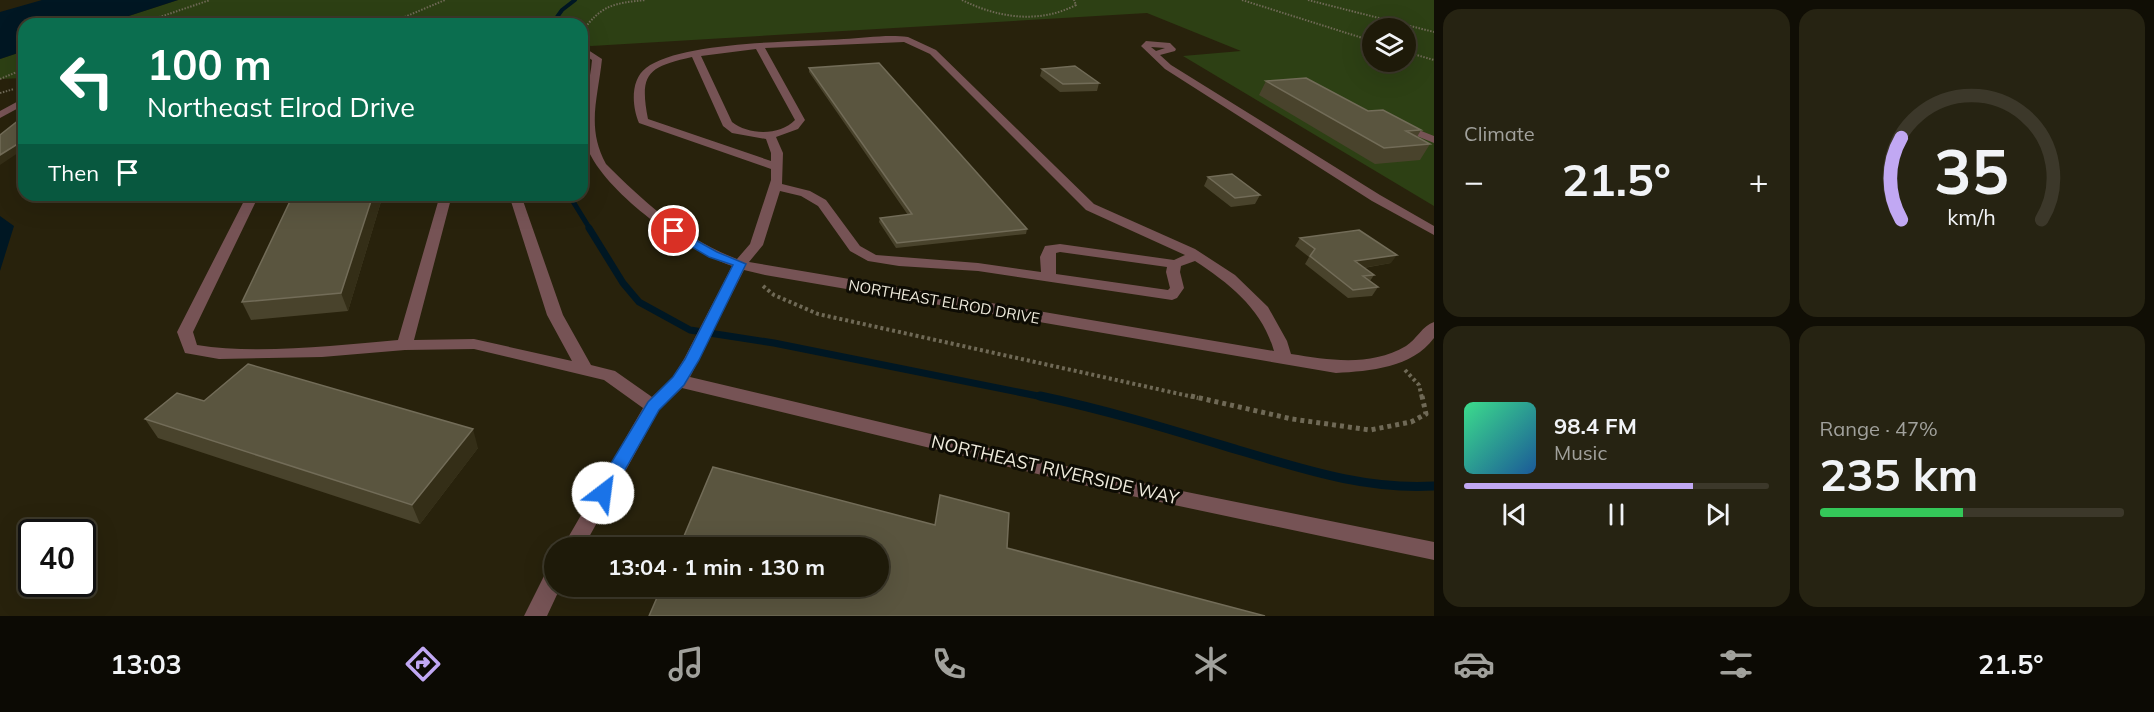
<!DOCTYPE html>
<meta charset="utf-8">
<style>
:root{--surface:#1e1a09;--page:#262312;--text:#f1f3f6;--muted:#a1a19c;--line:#3c382a;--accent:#c1a8f3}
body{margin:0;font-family:Mulish,sans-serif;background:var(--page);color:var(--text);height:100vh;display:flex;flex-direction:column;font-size:22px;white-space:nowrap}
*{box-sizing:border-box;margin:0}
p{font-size:20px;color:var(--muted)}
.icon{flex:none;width:33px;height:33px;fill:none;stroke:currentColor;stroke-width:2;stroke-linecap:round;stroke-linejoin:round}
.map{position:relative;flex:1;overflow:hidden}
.drawer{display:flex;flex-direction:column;gap:9px;padding:9px;background:#100e05;width:720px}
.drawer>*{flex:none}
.guide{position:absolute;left:18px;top:18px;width:570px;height:183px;border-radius:18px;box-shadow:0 6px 24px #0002,0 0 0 2px var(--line);background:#0b6e4f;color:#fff;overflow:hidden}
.buttons{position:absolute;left:1362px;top:18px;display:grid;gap:12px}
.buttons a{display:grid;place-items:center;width:54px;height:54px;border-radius:50%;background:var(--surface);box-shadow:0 6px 24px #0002,0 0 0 2px var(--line);font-size:30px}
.speed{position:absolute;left:18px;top:519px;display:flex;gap:12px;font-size:30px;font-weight:700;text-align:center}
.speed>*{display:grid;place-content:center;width:78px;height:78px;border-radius:50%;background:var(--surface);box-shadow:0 6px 24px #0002,0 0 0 2px var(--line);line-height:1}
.speed .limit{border:3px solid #111;border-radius:9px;background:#fff;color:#111}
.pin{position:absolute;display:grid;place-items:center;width:51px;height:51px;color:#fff;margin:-26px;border:3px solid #fff;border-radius:50%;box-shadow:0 2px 6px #0007}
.me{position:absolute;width:66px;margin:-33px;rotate:30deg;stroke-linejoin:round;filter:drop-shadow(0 0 4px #0008)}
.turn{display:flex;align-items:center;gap:21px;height:126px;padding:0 30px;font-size:27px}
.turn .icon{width:78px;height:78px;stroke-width:2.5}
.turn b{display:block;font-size:42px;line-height:51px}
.then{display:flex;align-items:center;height:57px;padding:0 30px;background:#0003;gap:12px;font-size:22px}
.big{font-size:45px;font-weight:700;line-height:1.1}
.drawer .card{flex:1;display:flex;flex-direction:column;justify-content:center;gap:9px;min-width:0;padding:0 21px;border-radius:18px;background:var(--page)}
.drawer .dial{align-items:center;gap:0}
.dial svg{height:156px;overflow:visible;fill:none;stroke:var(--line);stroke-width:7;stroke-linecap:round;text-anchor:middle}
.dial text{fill:var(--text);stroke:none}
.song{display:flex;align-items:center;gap:18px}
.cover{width:72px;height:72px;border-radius:9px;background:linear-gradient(135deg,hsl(150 70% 55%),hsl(210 70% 35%))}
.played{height:6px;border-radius:3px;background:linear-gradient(90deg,var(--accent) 75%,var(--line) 75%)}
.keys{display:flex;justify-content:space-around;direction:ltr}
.heat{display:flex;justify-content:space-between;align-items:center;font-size:33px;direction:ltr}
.charge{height:9px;border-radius:4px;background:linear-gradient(90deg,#34c759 47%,var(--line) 0)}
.drawer .tiles{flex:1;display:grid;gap:9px;grid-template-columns:repeat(2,1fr)}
.trip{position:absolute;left:544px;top:537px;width:345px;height:60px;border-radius:30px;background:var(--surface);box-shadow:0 6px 24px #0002,0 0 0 2px var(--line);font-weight:700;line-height:60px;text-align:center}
.tab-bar{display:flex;height:96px;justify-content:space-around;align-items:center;background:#0c0a04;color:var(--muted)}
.tab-bar .icon{width:42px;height:42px}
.tab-bar .current{color:var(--accent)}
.tab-bar b{font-size:27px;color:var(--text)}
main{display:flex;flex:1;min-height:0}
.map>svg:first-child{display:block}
.green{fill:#2d4014;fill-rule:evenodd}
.water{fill:#001723}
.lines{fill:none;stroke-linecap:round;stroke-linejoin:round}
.stream-far3{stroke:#001723;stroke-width:4}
.stream-far2{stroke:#001723;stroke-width:5}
.stream-far1{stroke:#001723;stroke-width:7}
.stream{stroke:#001723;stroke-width:9}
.path-far2{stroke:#6f6956;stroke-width:2;stroke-dasharray:1.5 1.5;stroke-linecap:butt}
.path-far1{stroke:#6f6956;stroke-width:4;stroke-dasharray:3 3;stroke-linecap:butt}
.path{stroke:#6f6956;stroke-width:5;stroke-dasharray:4 4;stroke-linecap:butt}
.minor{fill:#765355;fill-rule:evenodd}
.wall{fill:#49432c}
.shaded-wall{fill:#342e17}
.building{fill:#5a553f;stroke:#726c58;stroke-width:1.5}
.route{fill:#1a73e8;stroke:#114b97;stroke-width:1.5}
.labels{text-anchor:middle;stroke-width:6;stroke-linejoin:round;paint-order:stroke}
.street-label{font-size:15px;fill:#efebdd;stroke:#0e0c04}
.near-street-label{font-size:18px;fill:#efebdd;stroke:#0e0c04}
</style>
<main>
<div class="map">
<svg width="1434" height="616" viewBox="0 0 1434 616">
<rect width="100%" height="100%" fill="#28220c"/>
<!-- green -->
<path class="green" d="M178,0h1256v206l-251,-150 58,-5 -94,-38 -556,33 -9,-1v-21h-478zM1372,28h34v34h-34z
M24,51v27l-24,1v-20z"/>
<!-- water -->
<path class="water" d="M42,0h136l-74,24h-80v27l-24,8v-47z
M0,216l14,10 -14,45z"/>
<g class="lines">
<!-- stream-far3 -->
<path class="stream-far3" d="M552,24l10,-14 13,-10"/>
<!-- stream-far2 -->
<path class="stream-far2" d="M569,195l21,34"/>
<!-- stream-far1 -->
<path class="stream-far1" d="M589,228l34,55 16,19 51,28 84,13 274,55"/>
<!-- stream -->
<path class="stream" d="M1040,396c67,14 132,34 198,54 65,19 127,40 196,36"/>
<!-- path-far2 -->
<path class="path-far2" d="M962,0c36,18 77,24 114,5l-2,-5
M1242,0l130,41
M1308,0l126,32
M139,24l71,-24
M388,24l57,-24
M582,32c19,-27 32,-29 64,-32
M1406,52l28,8
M0,79l24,-10
M0,93l14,-4"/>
<!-- path-far1 -->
<path class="path-far1" d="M763,286l11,9 44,19 380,84
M1405,370l14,15 3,13"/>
<!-- path -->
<path class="path" d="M1191,396l101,23 78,11 41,-8 15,-8 -4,-18"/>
<!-- minor -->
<path class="minor" d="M908,37l28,13 158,154 101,45 40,26 33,32 19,34 4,13c38,6 79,13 115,-8 10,-6 17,-21 28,-24v16c-22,30 -64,33 -98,35l-571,-98 -21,-5 -54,107 418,99 326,66v18l-326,-69 -426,-103 -23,22 -76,138h-21l81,-140 -39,-28 -130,-31 -69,1 -83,7 -103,2 -34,-6 -8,-21 70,-137h12l-66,137 4,13c61,10 140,0 201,-5l42,-145h12l-38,145 60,-1 98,22 -25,-46 -38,-120h12l42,120 28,50 24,6 37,26 21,-20 11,-18 48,-93c-44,-14 -140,-81 -148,-129 -4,-25 6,-52 8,-77l-10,-7v-7l20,13c-4,39 -16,69 4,105 38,38 80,76 131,95l13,-15 21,-64v-11l-132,-46c-7,-16 -9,-43 7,-55 35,-27 151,-26 198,-29 20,-1 44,-5 64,-2zM904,42l26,12 156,156 99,45 -11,5 -114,-16 -15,2 -5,11 1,15 -63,-9 -102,-8 -16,-9 -34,-46 -16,-9 -28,-7 1,-31 -7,-16 22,-8 7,-9 -40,-72zM756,49l39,71c-15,16 -47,15 -63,2l-31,-66zM692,57l31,69 9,7 34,6 5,14v8l-123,-42c-9,-46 0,-52 44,-62zM780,191l21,5 17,10 32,45 18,10 31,5 79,5 194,29 5,-2 7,-10 -4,-16 1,-6 14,-5c35,23 67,48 79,90l-525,-89 14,-17zM1060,252l107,15 -1,5 4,16 -2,2 -112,-16v-21z
M1146,41l24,2 6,6 -1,2 -15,4 11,10 209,130 54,31v9l-62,-34 -207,-132 -24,-23zM1151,47l14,1 -9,3z
M24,98v7l-24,13v-7z
M1401,123l33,13v7l-37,-15 -1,-2z
M555,567v19h6l-14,30h-23l23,-46z"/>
</g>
<!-- wall -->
<path class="wall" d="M809,68l218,161 -1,5 -130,14 -17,-26 1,-4 28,-3 -99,-143z
M1042,69l57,14 -2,8 -37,1 -20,-16z
M1266,81l102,30 53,19 -4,7 13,7 -10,16 -45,4 -116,-69z
M1208,177l52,18 -5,9 -24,3 -27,-21z
M383,195l-35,116 -97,9 -9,-18z
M1300,238l91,25 -27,5 10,7 -4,6 8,6 -6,9 -24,2 -43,-34 4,-7 -14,-11z
M204,401l274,47 -58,76 -262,-86 -13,-19z"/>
<!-- shaded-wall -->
<path class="shaded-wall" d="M24,140v9l-24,16v-10z
M373,195h10l-35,116 -7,-18z
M1397,255l-6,8 -41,7 5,-9z
M473,429l5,19 -58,76 -8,-19z"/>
<!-- building -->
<path class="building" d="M879,63l148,166 -130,14 -17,-25 32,-4 -103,-146z
M1075,66l24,17 -36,1 -21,-15z
M1306,78l62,33 15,-1 38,20 -15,1 24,13 -46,4 -118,-67z
M24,116v24l-24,15v-20z
M1232,174l28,21 -25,3 -27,-21z
M293,195h80l-32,98 -99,9z
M1359,230l38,25 -42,6 19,14 -11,1 15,11 -25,3 -43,-34 5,-7 -15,-11z
M248,364l225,65 -61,76 -267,-86 32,-26 27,8z
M713,467l222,58 5,-30 69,18 -2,35 258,68h-616l13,-30h217v-38h-200z"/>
<!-- route -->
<path class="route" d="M674,228l43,24 29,12 -47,96 -15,25 -25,25 -50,88 -6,2 -7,-2 -2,-5 2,-5 52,-86 25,-25 12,-18 48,-94 -24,-8 -39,-23v-5z"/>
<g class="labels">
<!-- street labels -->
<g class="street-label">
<text transform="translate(944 302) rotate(10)" y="5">NORTHEAST ELROD DRIVE</text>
</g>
<!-- near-street labels -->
<g class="near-street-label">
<text transform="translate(1055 470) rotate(13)" y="6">NORTHEAST RIVERSIDE WAY</text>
</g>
</g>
</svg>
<div class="buttons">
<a><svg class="icon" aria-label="layers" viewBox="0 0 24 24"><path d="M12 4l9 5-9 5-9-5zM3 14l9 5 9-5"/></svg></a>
</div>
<div class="speed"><div class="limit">40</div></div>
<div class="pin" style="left:674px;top:231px;background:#d93025"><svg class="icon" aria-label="arrive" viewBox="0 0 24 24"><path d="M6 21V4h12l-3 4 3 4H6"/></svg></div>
<svg class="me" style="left:603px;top:493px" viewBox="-20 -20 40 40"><circle r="19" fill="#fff"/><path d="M0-13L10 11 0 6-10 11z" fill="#1a73e8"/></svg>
<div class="trip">13:04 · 1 min · 130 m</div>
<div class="guide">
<div class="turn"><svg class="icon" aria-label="left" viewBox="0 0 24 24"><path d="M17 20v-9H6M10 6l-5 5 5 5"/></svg><div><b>100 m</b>Northeast Elrod Drive</div></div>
<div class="then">Then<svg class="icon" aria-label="arrive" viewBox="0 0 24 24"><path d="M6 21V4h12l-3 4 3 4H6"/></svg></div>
</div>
</div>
<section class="drawer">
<div class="tiles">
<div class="card"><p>Climate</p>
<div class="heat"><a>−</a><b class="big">21.5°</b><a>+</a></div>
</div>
<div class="card dial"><svg viewBox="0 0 100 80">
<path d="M14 69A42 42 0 1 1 86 69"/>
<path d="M14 69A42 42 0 0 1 14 27" stroke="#c1a8f3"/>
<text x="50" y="56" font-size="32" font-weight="700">35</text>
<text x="50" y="72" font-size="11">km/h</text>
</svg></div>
<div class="card">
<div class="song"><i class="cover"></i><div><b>98.4 FM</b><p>Music</p></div></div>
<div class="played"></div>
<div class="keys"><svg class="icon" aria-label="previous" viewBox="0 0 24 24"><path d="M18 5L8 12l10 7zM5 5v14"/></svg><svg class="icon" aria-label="pause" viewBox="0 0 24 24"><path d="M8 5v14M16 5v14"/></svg><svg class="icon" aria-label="next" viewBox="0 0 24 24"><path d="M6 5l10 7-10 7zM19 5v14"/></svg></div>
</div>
<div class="card"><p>Range · 47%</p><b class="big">235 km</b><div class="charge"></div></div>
</div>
</section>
</main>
<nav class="tab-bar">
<b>13:03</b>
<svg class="icon current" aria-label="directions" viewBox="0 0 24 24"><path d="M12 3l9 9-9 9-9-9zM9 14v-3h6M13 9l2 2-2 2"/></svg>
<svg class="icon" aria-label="music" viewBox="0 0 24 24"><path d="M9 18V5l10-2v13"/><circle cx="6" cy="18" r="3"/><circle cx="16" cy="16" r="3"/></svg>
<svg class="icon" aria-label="phone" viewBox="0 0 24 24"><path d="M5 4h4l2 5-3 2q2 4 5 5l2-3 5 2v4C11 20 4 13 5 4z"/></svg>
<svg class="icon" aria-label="climate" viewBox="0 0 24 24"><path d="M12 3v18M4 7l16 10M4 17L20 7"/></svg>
<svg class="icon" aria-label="car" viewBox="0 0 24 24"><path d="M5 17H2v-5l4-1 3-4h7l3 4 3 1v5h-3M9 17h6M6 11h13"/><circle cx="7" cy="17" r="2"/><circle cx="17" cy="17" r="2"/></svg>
<svg class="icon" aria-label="filters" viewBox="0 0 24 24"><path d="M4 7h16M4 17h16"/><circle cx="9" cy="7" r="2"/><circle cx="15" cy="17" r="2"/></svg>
<b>21.5°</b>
</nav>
